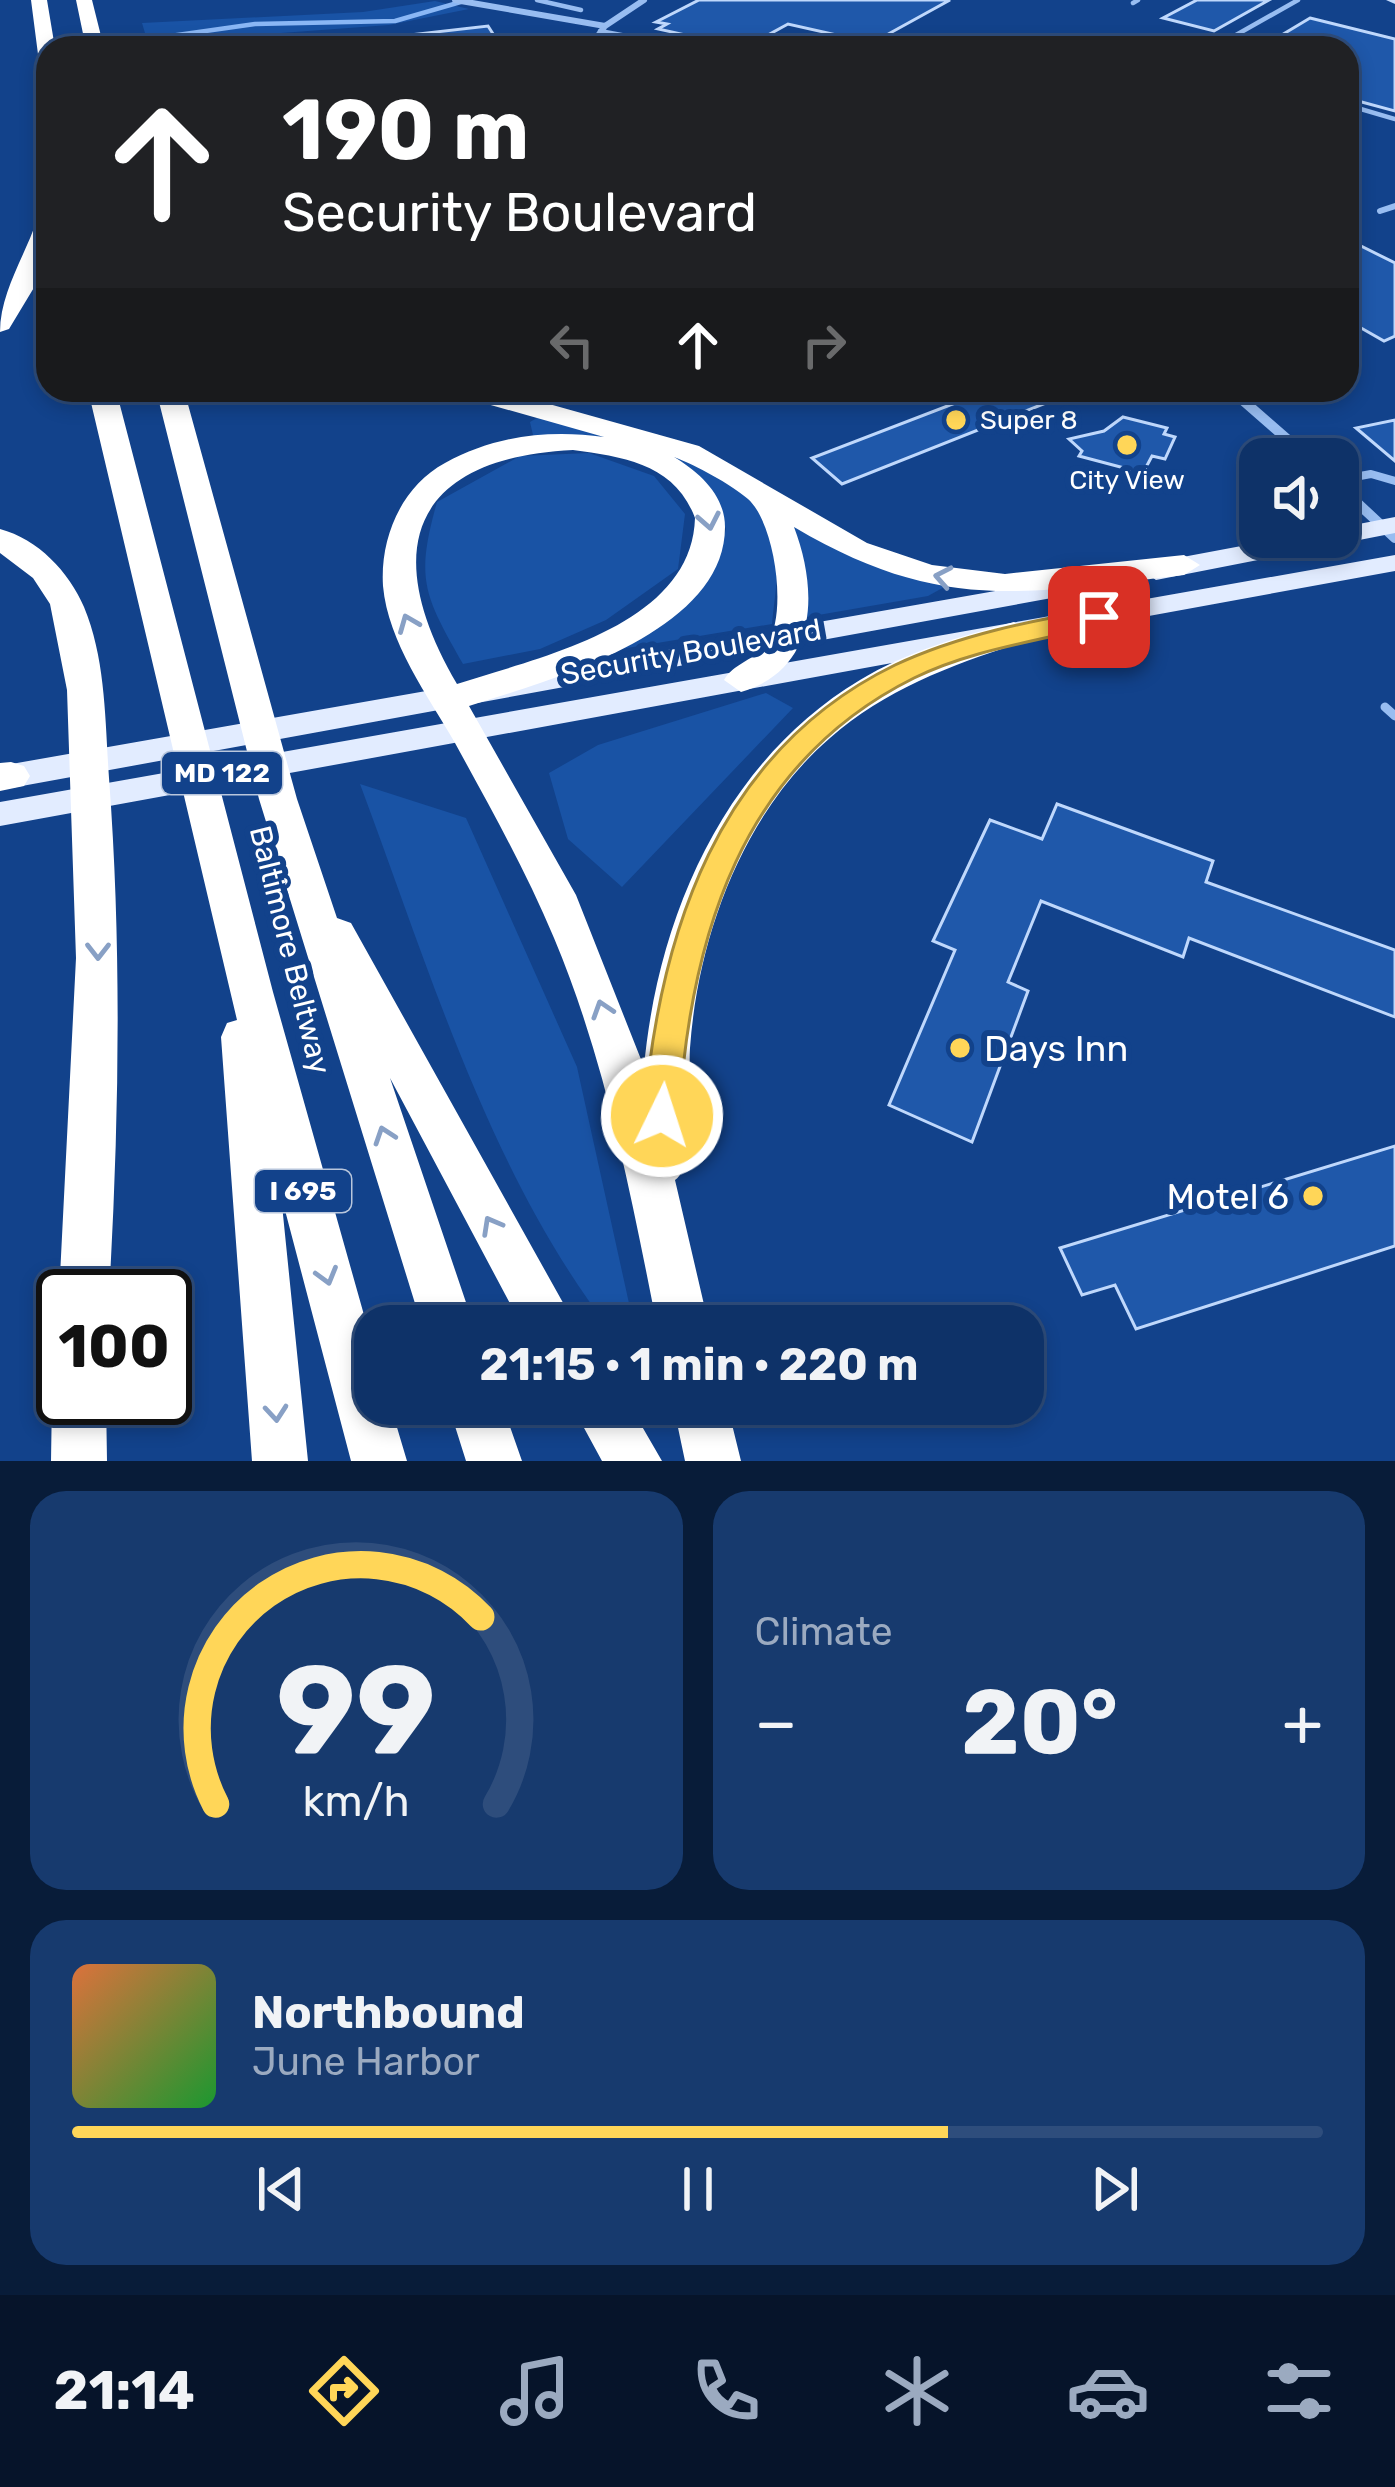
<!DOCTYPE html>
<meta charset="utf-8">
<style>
:root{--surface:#0e3268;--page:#173a6e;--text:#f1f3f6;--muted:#9baac0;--line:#2e4d7c;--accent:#ffd658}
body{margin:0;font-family:Rubik,sans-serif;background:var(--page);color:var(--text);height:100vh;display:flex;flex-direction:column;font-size:45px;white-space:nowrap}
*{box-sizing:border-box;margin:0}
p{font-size:39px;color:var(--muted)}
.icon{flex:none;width:66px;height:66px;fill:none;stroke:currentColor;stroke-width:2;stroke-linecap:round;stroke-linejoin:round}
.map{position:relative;height:1461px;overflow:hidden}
.panel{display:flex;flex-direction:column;gap:30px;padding:30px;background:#081c39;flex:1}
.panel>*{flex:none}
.top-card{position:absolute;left:36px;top:36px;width:1323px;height:366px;border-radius:36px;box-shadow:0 6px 18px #0003,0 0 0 3px var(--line);background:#202124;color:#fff;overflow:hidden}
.controls{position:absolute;left:1239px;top:438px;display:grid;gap:24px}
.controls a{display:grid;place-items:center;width:120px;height:120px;border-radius:24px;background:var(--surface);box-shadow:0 6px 18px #0003,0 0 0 3px var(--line);font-size:60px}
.speed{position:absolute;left:36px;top:1269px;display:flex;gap:24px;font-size:60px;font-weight:700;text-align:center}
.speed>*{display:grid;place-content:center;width:156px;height:156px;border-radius:50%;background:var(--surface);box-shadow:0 6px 18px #0003,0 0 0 3px var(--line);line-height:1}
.speed .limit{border:6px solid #111;border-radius:18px;background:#fff;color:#111}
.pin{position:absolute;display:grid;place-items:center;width:102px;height:102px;color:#fff;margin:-51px;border-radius:24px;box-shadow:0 6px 18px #0006}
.me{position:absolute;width:132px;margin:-66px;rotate:4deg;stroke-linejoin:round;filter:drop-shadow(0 0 9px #0008)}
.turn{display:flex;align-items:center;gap:42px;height:252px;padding:0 48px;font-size:54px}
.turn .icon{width:156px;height:156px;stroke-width:2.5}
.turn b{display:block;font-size:84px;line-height:102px}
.lanes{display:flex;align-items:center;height:114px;padding:0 48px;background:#0003;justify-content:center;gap:60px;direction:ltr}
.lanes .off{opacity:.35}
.big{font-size:90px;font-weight:700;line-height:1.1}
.panel .card{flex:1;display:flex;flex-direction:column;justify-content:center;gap:18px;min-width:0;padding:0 42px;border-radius:36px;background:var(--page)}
.panel .dial{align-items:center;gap:0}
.dial svg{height:312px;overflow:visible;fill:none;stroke:var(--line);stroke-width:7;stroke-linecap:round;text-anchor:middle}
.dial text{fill:var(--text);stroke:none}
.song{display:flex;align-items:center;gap:36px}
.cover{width:144px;height:144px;border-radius:18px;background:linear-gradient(135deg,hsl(20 70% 55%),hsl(130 70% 35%))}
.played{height:12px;border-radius:6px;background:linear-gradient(90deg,var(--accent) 70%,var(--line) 70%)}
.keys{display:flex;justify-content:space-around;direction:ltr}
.heat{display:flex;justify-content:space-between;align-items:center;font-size:66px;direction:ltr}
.panel .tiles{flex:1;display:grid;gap:30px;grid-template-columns:1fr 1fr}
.card:last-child{grid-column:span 2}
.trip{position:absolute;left:354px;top:1305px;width:690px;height:120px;border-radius:36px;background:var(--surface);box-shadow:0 6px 18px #0003,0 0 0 3px var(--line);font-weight:700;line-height:120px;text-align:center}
.dock{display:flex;height:192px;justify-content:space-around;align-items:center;background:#06142a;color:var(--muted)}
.dock .icon{width:84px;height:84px}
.dock .active{color:var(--accent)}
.dock b{font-size:54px;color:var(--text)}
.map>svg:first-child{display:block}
.green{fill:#1953a5}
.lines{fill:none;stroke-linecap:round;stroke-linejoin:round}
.stream{stroke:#8ab7f5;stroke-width:4.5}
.building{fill:#1f58aa;stroke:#bfd8fc;stroke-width:3}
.lane-far3{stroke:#98bdf1;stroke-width:4.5}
.lane-far2{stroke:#98bdf1;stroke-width:6}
.lane-far1{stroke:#98bdf1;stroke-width:8}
.lane{stroke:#98bdf1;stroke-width:9}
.street-far1{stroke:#98bdf1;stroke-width:6}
.street{stroke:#98bdf1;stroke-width:10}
.secondary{fill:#c7dbfc;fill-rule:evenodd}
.primary{fill:#e2ecff;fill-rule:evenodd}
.highway{fill:#fff;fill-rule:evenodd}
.oneway{stroke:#88a0c5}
.route{fill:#ffd658;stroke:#a68b39;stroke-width:3}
.poi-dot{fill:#ffd658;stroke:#12428b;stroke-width:4.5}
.labels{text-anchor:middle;stroke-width:12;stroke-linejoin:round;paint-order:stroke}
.far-poi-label{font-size:27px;fill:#fff;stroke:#12428b;text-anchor:start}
.shield{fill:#12428b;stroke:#b8c6dc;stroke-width:3}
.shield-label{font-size:27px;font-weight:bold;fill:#fff}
.street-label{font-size:30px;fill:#fff;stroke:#12428b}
.near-poi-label{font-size:36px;fill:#fff;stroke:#12428b;text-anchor:start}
</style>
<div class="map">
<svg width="1395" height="1461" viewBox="0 0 1395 1461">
<rect width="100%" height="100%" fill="#12428b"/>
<!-- green -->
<path class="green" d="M435,1l34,8 -80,16 -241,18 -6,-20 221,-11z
M542,415c78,22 212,39 233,134 5,22 -1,52 -3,75l-169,28c64,-35 104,-48 123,-123l-11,-30 -101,-61 -81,-3 -3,-13z
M589,453l65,23 31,38 -7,55 -72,51 -66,29 -77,15c-39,-69 -48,-84 -26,-162l83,-46z
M790,520l60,36 96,30 -18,10 -127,22z
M766,693l27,15 -171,179 -54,-48 -19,-66 49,-28z
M360,784l106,34 111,249 57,259h-27c-120,-159 -178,-358 -247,-542z"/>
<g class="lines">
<!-- stream -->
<path class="stream" d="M135,41l120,-17 140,-3 69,-20"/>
</g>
<!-- building -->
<path class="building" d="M699,0h251l-78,43 -84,-19 -44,24 -86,-19 9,-5 -11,-2z
M1197,0h72l-55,31 -51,-13z
M1310,18l85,21v72l-48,-13v-50h-87z
M488,26l14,22h-92l-1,-13z
M1347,239l48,24v73l-11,5 -37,-21z
M989,390l87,1 -234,93 -30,-26z
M1123,417l44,11 -3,6 11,3 -10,22 -13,-3 -9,17 -64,-17 3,-5 -13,-12 35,-8z
M1395,420v41l-39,-33z
M1057,804l156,57 -7,21 189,68v67l-206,-79 -6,19 -142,-56 -33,81 20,9 -56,151 -83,-37 66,-155 -22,-9 57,-121 52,19z
M1395,1146v100l-259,83 -21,-44 -33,10 -22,-47z"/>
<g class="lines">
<!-- lane-far3 -->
<path class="lane-far3" d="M537,0l44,10
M1133,3l5,-3
M600,31l90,17
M1213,48l85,-48
M1347,105l48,14"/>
<!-- lane-far2 -->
<path class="lane-far2" d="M1380,211l15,-5"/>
<!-- lane-far1 -->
<path class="lane-far1" d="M1338,480l33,-6 24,7"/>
<!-- lane -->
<path class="lane" d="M1385,707l10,9"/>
<!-- street-far1 -->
<path class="street-far1" d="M455,0l150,26
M589,48l16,-22 39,-26"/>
<!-- street -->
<path class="street" d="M1231,390l79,69
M1338,485l57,53"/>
<!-- secondary -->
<path class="secondary" d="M1386,0h9v4z"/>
<!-- primary -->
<path class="primary" d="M1395,517v16l-239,47 -13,-9 13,-9 134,-25h48v-9z
M1395,555v16l-1395,255v-24z
M1103,572l9,3 4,6 -4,6 -1112,203v-24z"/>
<!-- highway -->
<path class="highway" d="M31,0h16l8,48h-7v20l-9,-6z
M76,0h16l12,48h-18z
M48,213l-4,58 -35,58 -9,3c0,-39 24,-74 37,-112z
M88,390h28l157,602 102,362v50h15l17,57h-56l-70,-266 27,266h-56l-31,-424 6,-14 10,-3z
M156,390h28l113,409 40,119 14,5 225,403h-54l-132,-248 84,248h-52l-163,-527z
M455,390h44l200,56 168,97 65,22 73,9 179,-19 16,10 -16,10c-160,18 -243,39 -390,-48 24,63 25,142 -53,165l-17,-12c10,-17 31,-20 43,-36 21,-30 8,-121 -19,-145 -19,-16 -51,-33 -74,-42 25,15 51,38 51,70 0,106 -175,153 -256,179l107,189 68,172c14,-152 81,-306 216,-387 46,-28 102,-44 154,-58l17,11 -5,8c-71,23 -139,47 -196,97 -87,75 -132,198 -140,310 -2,28 6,120 -15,132l34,146h-52c-26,-131 -51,-264 -103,-388 -28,-67 -64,-131 -99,-195 -27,-47 -67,-101 -72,-157 -3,-48 18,-99 62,-123 49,-27 103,-34 159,-26l-145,-41zM573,450c51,7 102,14 122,68 -3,108 -156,139 -238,166 -78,-133 -47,-226 116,-234z
M0,529c38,10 69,43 84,78 22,53 21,114 25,171 13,172 10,345 0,518h-46v11l-4,-11 17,-338 -9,-268 -17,-86 -17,-26 -33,-25z
M11,762l13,4 6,10 -6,10 -24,5v-28z
M63,1378v20h43l1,63h-56l1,-63z
M448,1404h54l20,57h-56z
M571,1404h58l33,57h-60z
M673,1404h54l14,57h-56z"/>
</g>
<!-- one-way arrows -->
<defs><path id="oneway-chevron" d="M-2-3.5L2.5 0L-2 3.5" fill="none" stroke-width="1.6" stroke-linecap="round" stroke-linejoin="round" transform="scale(3)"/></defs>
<g class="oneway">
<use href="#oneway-chevron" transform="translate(709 521) rotate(79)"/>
<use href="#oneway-chevron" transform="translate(943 577) rotate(-169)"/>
<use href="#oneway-chevron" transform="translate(408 623) rotate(-112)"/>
<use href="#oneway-chevron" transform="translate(98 951) rotate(90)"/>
<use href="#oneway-chevron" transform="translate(602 1009) rotate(-108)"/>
<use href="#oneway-chevron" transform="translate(384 1135) rotate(-109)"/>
<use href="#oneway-chevron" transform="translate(491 1225) rotate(-119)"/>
<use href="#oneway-chevron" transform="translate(327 1276) rotate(74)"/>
<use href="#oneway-chevron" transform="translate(276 1413) rotate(85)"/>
</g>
<!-- route -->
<path class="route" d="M1099,609l12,8 -4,6c-64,18 -132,25 -193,55 -173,86 -224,259 -235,438l-5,12 -12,4 -13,-4 -5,-12c15,-183 74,-365 251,-451 64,-30 135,-44 204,-56z"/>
<!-- markers -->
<g class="poi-dot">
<circle cx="956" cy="420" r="12"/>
<circle cx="1127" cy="445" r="12"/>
<circle cx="960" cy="1048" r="12"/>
<circle cx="1313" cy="1196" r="12"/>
</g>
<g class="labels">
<!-- far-poi labels -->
<g class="far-poi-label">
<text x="980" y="429">Super 8</text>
<text x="1127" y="489" text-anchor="middle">City View</text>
</g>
<!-- shield labels -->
<g class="shield">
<rect x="162" y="752" width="120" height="42" rx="9"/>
<rect x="255" y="1170" width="96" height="42" rx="9"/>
</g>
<g class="shield-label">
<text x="222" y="782">MD 122</text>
<text x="303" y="1200">I 695</text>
</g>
<!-- street labels -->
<g class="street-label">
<text transform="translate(691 652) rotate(-10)" y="10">Security Boulevard</text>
<text transform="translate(290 950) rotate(76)" y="10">Baltimore Beltway</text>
</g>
<!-- near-poi labels -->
<g class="near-poi-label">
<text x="984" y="1061">Days Inn</text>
<text x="1289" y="1209" text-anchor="end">Motel 6</text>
</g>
</g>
</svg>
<div class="controls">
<a><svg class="icon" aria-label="sound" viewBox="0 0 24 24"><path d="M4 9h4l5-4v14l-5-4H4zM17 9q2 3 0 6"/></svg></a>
</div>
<div class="speed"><div class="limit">100</div></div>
<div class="pin" style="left:1099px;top:617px;background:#d93025"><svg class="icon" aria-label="arrive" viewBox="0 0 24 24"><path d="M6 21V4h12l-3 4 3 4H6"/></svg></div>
<svg class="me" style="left:662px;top:1116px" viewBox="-20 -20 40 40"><circle r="17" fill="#ffd658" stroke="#fff" stroke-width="3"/><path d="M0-11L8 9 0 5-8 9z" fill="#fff"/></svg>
<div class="trip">21:15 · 1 min · 220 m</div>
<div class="top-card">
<div class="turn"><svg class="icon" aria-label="ahead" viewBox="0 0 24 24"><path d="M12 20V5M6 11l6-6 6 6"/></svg><div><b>190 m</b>Security Boulevard</div></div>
<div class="lanes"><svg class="icon off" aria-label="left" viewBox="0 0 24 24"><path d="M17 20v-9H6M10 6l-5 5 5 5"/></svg><svg class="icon" aria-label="ahead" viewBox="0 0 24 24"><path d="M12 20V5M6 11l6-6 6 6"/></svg><svg class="icon off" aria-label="right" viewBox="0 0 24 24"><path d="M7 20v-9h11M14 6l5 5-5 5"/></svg></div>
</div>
</div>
<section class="panel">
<div class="tiles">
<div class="card dial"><svg viewBox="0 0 100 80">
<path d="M14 69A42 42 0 1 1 86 69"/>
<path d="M14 69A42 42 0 0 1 82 21" stroke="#ffd658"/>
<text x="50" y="56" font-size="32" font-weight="700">99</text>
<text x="50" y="72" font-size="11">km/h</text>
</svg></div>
<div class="card"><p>Climate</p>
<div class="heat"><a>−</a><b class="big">20°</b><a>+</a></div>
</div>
<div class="card">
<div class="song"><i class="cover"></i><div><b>Northbound</b><p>June Harbor</p></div></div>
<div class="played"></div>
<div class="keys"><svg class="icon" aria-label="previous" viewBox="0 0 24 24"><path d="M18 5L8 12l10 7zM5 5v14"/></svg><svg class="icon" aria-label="pause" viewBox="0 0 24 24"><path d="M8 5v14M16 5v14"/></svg><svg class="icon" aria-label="next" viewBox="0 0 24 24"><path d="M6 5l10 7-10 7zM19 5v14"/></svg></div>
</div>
</div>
</section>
<nav class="dock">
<b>21:14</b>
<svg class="icon active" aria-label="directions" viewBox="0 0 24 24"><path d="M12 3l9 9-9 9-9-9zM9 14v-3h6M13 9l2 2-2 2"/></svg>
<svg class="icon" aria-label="music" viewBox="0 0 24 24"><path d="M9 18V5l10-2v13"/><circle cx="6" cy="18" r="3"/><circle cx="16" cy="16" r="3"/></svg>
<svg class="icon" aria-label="phone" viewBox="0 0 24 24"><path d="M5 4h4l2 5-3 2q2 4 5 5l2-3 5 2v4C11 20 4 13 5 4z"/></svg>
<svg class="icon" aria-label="climate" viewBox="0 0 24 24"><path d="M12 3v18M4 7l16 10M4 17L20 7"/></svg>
<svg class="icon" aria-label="car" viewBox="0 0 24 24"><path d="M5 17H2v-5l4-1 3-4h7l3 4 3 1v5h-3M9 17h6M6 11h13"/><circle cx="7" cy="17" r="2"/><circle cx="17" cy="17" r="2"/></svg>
<svg class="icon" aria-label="filters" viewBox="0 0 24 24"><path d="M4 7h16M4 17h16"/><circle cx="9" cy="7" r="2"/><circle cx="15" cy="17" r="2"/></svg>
</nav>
